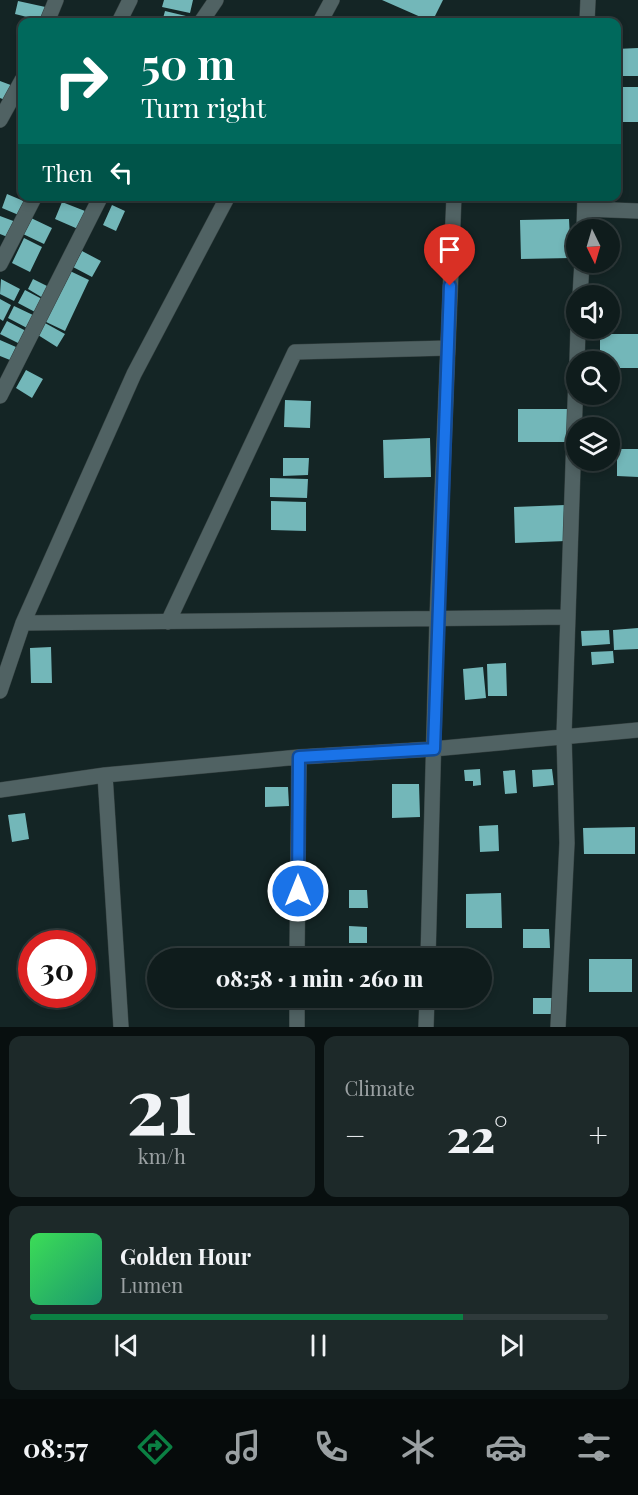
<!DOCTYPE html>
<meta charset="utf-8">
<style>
:root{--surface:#0f1c1c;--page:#1d2929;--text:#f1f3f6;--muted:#9ba1a3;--line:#2f3a3b;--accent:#0b8043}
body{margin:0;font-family:"Playfair Display",serif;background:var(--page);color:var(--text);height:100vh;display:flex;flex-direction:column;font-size:22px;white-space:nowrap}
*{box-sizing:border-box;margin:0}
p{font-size:20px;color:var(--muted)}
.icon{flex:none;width:33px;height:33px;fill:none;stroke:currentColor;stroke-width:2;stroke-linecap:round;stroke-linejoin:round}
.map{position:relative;height:1027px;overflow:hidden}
.drawer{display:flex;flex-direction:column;gap:9px;padding:9px;background:#080f0f;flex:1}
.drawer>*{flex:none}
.hud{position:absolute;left:18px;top:18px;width:603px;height:183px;border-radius:12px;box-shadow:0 3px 9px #0003,0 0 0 2px var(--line);background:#00695c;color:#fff;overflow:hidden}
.needle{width:39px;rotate:175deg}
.tools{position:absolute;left:566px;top:219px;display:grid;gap:12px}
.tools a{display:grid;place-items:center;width:54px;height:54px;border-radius:50%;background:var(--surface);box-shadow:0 3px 9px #0003,0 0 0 2px var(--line);font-size:30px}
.speed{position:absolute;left:18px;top:930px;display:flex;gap:12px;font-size:30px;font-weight:700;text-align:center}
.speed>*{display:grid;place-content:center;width:78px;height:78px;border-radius:50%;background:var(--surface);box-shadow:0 3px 9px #0003,0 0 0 2px var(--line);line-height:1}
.speed .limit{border:9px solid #d22;background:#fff;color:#111}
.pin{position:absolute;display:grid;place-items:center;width:51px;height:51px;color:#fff;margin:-62px -26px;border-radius:50% 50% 50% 0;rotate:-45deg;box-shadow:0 0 6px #0007}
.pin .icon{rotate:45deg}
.me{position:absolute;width:66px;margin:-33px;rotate:0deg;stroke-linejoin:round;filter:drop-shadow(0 0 4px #0008)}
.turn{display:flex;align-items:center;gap:21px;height:126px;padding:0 24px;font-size:27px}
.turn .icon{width:78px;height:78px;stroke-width:2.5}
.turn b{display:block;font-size:42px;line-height:51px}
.then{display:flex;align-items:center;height:57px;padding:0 24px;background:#0003;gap:12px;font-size:22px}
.big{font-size:45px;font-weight:800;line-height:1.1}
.drawer .card{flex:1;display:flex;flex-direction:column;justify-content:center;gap:9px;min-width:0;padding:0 21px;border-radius:12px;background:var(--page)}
.drawer .dial{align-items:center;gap:0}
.dial b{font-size:78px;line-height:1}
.song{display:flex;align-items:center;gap:18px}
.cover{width:72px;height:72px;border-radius:9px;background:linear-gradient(135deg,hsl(130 70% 55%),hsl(160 70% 35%))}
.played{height:6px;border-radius:3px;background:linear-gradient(90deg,var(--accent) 75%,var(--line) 75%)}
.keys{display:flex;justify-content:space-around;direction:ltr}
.heat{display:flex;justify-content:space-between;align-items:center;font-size:33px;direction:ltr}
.drawer .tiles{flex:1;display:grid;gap:9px;grid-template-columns:1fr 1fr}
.card:last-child{grid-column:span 2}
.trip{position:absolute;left:147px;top:948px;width:345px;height:60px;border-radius:30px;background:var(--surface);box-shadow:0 3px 9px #0003,0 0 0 2px var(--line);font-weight:800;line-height:60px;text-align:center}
.dock{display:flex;height:96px;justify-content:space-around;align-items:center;background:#060b0b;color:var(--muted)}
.dock .icon{width:42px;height:42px}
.dock .current{color:var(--accent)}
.dock b{font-size:27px;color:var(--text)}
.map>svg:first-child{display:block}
.building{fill:#73b7b9}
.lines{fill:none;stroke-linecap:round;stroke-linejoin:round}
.minor-casing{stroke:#364242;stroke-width:16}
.minor{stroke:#506263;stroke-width:15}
.route-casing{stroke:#114b97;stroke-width:15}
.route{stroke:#1a73e8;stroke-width:10}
</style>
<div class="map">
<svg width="638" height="1027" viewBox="0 0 638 1027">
<rect width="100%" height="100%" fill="#142525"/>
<!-- building -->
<path class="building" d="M164,0h29l-3,13 -28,-6z
M382,0h61l-11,22z
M18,1l32,7 -3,14 -32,-8z
M165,11l21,5 -1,6h-23z
M638,48v28h-22v-27z
M0,81l16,6 -6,15 -10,-4z
M616,87h22v35h-22z
M7,194l19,8 -5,14 -19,-8z
M62,202l23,9 -7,18 -23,-10z
M112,205l13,6 -9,20 -13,-6z
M0,216l16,6 -6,16 -10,-4z
M31,218l21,10 -8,16 -21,-10z
M569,219l2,39 -50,1 -1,-39z
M24,238l18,9 -12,25 -18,-9z
M82,251l19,10 -9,16 -19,-10z
M70,271l19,9 -24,51 -21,-10z
M1,279l19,10 -6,12 -14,-7z
M33,279l16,8 -6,11 -15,-9z
M25,290l17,9 -7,13 -17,-9z
M0,299l11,6 -8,16 -3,-2z
M14,306l19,9 -6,13 -19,-10z
M7,321l19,10 -6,13 -20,-10z
M45,323l20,11 -8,13 -19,-12z
M600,334h38v34h-29v-6h-9z
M0,340l16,7 -6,13 -10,-4z
M26,370l17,9 -11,19 -16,-10z
M285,400l26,1 -1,27 -26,-1z
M518,409h53l-1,33h-52z
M430,438l1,39 -47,1 -1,-38z
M617,449h21v28l-21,-1z
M283,458h26l-1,17 -25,1z
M270,478l38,1 -1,19 -37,-1z
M271,501l35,1v29l-35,-1z
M565,505l1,36 -51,2 -1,-36z
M638,628v21l-24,1 -1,-20z
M609,630l1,14 -28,2 -1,-15z
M51,647l1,36h-21l-1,-35z
M613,651l1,12 -22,2 -1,-13z
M506,663l1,33h-19l-1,-32z
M483,667l3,31 -21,2 -2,-31z
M480,769l1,16 -8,1v-5h-8l-1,-11z
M552,769l2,16 -21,2 -1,-17z
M515,770l2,23 -12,1 -2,-23z
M392,784h27l1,33 -28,1z
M265,787h23l1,19 -24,1z
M25,813l4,26 -17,3 -4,-27z
M498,825l1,26 -19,1 -1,-26z
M635,827v27h-51l-1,-26z
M278,889h10v19h-10z
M349,890h18l1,18h-19z
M501,893l1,35h-36v-34z
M349,926l18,1v16h-18z
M523,929h26l1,19h-27z
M589,959h43v33h-43z
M533,998h19l-1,16h-18z"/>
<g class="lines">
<defs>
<path id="minor" d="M47,22l9,-22
M119,22l11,-22
M201,22l15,-22
M320,22l12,-22
M587,22l1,-22
M0,120l22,-40
M585,209l53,2
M584,230l1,-34
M0,264l35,-68
M580,296l2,-34
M577,362l1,-34
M0,396l101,-200
M168,622l127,-270 153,-4
M23,623l545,-6
M0,691l23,-68 111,-249 94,-178
M105,775l16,252
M0,790l105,-15 194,-18
M297,958l2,-201 134,-8 205,-19
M428,958l9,-339 17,-423
M297,1027v-29
M426,1027l1,-29
M558,1027l9,-184 -3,-108 12,-359"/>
</defs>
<!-- minor casing -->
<use href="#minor" class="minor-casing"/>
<!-- minor -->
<use href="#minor" class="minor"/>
</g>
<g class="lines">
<defs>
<path id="route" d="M298,891l1,-134 135,-8 16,-463"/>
</defs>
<!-- route casing -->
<use href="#route" class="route-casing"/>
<!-- route -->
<use href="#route" class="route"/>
</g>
</svg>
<div class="tools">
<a><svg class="needle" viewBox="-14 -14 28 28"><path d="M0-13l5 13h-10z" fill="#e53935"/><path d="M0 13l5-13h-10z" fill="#9ba1a3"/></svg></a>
<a><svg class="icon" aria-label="sound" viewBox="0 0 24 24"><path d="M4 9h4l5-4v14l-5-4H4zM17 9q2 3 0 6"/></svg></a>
<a><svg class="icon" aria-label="search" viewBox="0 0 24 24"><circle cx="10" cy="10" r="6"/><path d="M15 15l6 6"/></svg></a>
<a><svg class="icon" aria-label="layers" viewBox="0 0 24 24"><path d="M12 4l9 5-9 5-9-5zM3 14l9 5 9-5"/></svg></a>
</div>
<div class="speed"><div class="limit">30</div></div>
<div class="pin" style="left:450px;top:286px;background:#d93025"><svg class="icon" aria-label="arrive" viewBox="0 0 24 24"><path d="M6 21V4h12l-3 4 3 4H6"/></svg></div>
<svg class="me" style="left:298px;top:891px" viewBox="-20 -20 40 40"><circle r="17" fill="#1a73e8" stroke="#fff" stroke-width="3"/><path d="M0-11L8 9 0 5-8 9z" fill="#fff"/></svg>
<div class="trip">08:58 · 1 min · 260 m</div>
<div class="hud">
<div class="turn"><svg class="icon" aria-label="right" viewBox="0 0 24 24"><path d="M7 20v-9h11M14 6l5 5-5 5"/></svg><div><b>50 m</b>Turn right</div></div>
<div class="then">Then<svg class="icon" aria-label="left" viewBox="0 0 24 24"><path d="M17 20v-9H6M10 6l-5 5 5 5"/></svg></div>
</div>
</div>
<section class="drawer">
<div class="tiles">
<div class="card dial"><b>21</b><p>km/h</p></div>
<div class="card"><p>Climate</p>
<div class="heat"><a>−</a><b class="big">22°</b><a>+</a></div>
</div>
<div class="card">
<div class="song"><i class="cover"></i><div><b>Golden Hour</b><p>Lumen</p></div></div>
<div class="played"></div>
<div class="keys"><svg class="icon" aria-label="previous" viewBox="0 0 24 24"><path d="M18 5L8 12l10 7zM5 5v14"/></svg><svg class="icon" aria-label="pause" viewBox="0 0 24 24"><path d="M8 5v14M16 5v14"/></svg><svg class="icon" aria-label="next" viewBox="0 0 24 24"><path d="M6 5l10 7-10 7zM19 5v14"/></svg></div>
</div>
</div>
</section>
<nav class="dock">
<b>08:57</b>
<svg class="icon current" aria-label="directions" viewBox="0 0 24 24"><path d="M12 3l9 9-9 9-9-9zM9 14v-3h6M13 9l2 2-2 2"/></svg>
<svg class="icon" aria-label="music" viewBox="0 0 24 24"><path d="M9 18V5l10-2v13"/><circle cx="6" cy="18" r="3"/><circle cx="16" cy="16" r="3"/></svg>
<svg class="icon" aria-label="phone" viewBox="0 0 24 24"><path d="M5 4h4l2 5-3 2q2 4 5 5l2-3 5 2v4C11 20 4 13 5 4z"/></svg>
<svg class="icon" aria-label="climate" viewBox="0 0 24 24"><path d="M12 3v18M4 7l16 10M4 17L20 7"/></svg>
<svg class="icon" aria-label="car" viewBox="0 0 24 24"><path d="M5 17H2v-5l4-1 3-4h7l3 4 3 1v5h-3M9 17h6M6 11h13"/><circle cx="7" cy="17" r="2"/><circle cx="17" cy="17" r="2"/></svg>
<svg class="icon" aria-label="filters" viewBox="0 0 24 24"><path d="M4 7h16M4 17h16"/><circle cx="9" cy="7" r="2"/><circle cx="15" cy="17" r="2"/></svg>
</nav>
